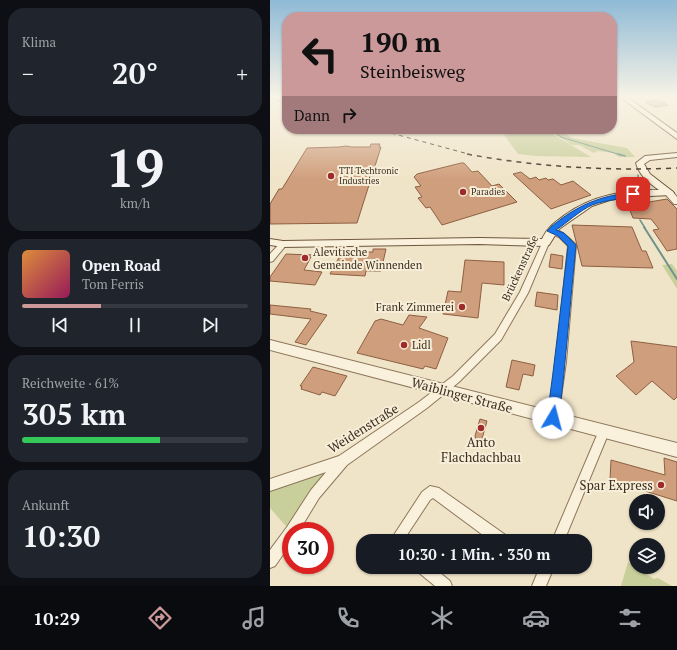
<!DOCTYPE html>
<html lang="de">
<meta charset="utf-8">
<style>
:root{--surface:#171b24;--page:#20242c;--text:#f1f3f6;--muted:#9ea1a6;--line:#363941;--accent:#cc999b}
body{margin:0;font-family:"PT Serif",serif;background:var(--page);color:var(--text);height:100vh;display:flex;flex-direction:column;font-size:15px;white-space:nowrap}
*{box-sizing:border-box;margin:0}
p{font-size:13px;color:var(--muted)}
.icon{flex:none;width:22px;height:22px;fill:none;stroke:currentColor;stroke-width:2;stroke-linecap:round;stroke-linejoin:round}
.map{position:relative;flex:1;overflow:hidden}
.panel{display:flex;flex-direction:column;gap:8px;padding:8px;background:#0d0f14;width:270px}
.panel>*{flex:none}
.banner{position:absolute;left:12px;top:12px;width:335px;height:122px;border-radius:16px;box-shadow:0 1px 3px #0004;background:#cc999b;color:#111;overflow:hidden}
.controls{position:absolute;left:359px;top:494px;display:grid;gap:8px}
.controls a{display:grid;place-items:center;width:36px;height:36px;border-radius:50%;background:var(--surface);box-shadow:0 1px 3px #0004;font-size:20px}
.speed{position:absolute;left:12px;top:522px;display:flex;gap:8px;font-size:20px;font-weight:700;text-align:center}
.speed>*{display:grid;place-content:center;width:52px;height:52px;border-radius:50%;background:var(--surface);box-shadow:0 1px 3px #0004;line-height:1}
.speed .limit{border:6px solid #d22;background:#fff;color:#111}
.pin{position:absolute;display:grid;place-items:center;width:34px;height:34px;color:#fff;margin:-17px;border-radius:8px;box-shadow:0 2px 6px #0006}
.me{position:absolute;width:44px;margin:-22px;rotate:8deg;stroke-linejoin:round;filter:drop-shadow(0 0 3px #0008)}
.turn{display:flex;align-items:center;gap:14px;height:84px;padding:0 12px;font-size:18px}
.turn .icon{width:52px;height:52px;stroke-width:2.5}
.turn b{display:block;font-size:28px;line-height:34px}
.then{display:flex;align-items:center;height:38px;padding:0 12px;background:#0003;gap:8px;font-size:15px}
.big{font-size:30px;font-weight:700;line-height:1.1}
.panel .card{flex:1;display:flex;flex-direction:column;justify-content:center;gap:6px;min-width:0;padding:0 14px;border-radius:16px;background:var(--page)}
.panel .dial{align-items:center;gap:0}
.dial b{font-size:52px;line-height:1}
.song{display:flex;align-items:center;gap:12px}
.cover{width:48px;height:48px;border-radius:6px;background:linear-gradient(135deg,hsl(30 70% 55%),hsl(330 70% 35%))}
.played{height:4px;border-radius:2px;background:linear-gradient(90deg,var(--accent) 35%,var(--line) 35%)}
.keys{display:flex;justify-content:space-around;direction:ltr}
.heat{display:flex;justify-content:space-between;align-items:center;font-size:22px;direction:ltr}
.charge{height:6px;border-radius:3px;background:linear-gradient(90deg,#34c759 61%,var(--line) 0)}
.trip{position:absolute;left:86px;top:534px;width:236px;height:40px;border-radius:16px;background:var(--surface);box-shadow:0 1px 3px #0004;font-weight:700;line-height:40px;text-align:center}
.menu{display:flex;height:64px;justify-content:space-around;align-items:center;background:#090b0e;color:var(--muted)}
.menu .icon{width:28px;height:28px}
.menu .selected{color:var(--accent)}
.menu b{font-size:18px;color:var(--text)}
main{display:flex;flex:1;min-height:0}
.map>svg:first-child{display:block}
.green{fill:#c9cf9b}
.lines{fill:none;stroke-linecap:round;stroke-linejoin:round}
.stream-far2{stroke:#6f938a;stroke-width:1}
.stream-far1{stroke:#6f938a;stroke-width:1.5}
.stream{stroke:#6f938a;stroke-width:2}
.building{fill:#cf9f7d;stroke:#8d5f41}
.minor-casing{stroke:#8d765c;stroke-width:2}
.tertiary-casing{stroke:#8d765c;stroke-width:2}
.secondary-casing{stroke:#6f573f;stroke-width:2}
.minor{fill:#faf1dc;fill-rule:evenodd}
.tertiary{fill:#faf1dc;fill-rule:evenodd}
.secondary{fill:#faf1dc;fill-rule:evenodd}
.rail-far1{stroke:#3d2e20;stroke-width:1;stroke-dasharray:4 4;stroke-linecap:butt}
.rail{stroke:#3d2e20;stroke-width:1.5;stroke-dasharray:5 5;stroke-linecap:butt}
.route{fill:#1a73e8;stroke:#114b97}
.poi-dot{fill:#9e2a2b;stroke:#f7eed8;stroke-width:1.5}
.labels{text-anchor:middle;stroke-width:4;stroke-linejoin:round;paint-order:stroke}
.far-poi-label{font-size:9px;fill:#3d2e20;stroke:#f7eed8;text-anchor:start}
.poi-label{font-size:11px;fill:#3d2e20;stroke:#f7eed8;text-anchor:start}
.street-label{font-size:11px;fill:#3d2e20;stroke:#f7eed8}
.near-street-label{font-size:13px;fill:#3d2e20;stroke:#f7eed8}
.near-poi-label{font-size:13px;fill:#3d2e20;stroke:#f7eed8}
</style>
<main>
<section class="panel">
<div class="card"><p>Klima</p>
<div class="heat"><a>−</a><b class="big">20°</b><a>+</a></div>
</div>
<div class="card dial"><b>19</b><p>km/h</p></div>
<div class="card">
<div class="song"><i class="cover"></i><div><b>Open Road</b><p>Tom Ferris</p></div></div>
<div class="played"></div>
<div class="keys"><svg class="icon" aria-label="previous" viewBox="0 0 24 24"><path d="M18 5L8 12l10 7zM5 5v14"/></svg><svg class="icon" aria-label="pause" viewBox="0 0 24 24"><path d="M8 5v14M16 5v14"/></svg><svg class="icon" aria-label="next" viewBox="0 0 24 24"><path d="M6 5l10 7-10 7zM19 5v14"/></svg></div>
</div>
<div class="card"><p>Reichweite · 61%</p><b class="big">305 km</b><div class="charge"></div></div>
<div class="card"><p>Ankunft</p><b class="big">10:30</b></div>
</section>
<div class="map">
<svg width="407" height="586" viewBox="0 0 407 586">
<rect width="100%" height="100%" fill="#f0e4c8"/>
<!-- green -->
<path class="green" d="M267,129h7l47,28 -55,-1 -18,-2 -14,-19z
M283,129h15l-5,3 9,6 55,10 8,9h-16l-6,-4 -16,-2 -3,2 -15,-8h-7l-21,-13z
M402,264l5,7v18l-15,-24z
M72,461l-51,70v1l-21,-24v-23z
M358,562l26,17 4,-1 14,8h-51z"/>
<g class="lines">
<!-- stream-far2 -->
<path class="stream-far2" d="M287,129v5l4,3 60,18"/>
<!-- stream-far1 -->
<path class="stream-far1" d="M348,154l7,2
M368,175l1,13
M368,208l1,-10
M370,220l5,8"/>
<!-- stream -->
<path class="stream" d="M374,227l33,52"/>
</g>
<!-- building -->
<path class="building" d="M388,100l10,5 -13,2 -10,-5z
M101,144h9l-1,3h2l-24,76 -87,1v-20l9,-15h3l25,-41 32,-1 7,-1 6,1h18z
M191,163h3l8,9 6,-1 14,15 7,-2 18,18 -75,23 -12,-18 -4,1 -8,-10 4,-1 -7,-10 6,-1 -7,-9 3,-3z
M251,172l9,7 6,-2 3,3 7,-2 2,2 5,-1 8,6 12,-4 18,14 -40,14 -38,-35z
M397,199l10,10v40l-10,2 -14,-21 6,-1 -8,-10 -18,-1 -4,-10 14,1v-6z
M302,225l60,2 10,24h4l7,17 -71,-2z
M103,249h13l-5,22h-15l-1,5 -35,-2 13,-24 20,1 2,1h8z
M16,254l26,1 -8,15 18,2 -7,13 -45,-4v-4z
M281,254l12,2 -1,13 -13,-2z
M195,260l39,2v23l-22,-2 -4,35 -35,-4 5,-23 13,1z
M267,292l21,3 -1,15 -22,-4z
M0,305l41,4 -1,2 17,4 -21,30 -11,-3 16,-23 -41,-5z
M139,315l18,2 -8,11 29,10 -12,31 -11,-3 -2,3 -66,-16 18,-32 6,-2 22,6z
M361,341l46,6v50l-3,3 -22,-19 -16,14 -20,-19 18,-14z
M242,360l23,5 -2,11 -10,-2 -4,16 -13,-3z
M43,367l34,9 -12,20 -13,-4 -2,3 -19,-6 1,-3h-2z
M210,419l7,2 -5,18 -6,1 -1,-4z
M394,458l13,4v39l-67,-21 1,-20 54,15z"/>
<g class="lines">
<defs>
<path id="minor" d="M279,229c10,-1 20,8 27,16l-10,117 -8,56 -1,4 -4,1 -4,-1 -1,-4 8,-56 12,-116 -9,-9 -10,-4z
M273,241h4l2,2 -21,50 -27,47 -42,42 -32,26 -80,57 -28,33 -20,33h-8v12l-16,23 -5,2v-18l17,-23 24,-37 15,-18 -56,19v-12l69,-23 80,-54 34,-26 42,-42 25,-42z
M11,242h2l4,2 -14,17 -3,1v-8z
M334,427l4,1 1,4 -45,109h-12l48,-113z
M160,486l9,2 68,48 1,5h-17l-58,-43 -3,2 -27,41h-13l32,-49z
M146,567h17l17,14 2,5h-17l-17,-14z
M261,567h23l-8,19h-14l5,-12 -4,-2z"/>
<path id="tertiary" d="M396,191h6l5,6v7h-3l-8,-9z
M0,340l407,103v14l-407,-107z"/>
<path id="secondary" d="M350,97h7l50,36v6z
M407,153v4l-27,3 -6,4 6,10 22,17 2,2 -2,2 -44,2 -18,3 -18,6 -33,23 -10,16 -4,1 -66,-2 -196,3 -13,-2v-6l13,2 196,-3 63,1c5,-11 12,-16 23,-24 28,-20 60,-25 94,-25 -10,-7 -20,-15 -23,-27l9,-7z"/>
</defs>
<!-- minor casing -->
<use href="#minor" class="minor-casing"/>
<!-- tertiary casing -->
<use href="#tertiary" class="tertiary-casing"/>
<!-- secondary casing -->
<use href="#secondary" class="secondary-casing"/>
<!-- minor -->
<use href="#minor" class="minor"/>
<!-- tertiary -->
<use href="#tertiary" class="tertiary"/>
<!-- secondary -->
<use href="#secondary" class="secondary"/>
<!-- rail-far1 -->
<path class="rail-far1" d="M0,98l17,5
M106,129l96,26"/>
<!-- rail -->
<path class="rail" d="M197,154c70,13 139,17 210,14"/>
</g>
<!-- sky -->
<linearGradient id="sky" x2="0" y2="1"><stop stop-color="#8fbad6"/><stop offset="0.54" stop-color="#f8f3e6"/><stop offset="1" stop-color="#f8f3e6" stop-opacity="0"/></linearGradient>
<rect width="407" height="179" fill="url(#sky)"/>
<!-- route -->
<path class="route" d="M363,192l3,2 -1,2c-14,3 -29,4 -43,9 -13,6 -24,17 -36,25l8,3 12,12c-6,58 -10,116 -17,173l-2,4 -4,2 -4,-2 -2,-4c8,-57 14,-115 21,-172l-10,-10 -11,-5c4,-5 9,-8 14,-12 24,-17 42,-23 72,-27z"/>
<!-- markers -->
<g class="poi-dot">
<circle cx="61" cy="176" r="4"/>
<circle cx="193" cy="192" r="4"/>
<circle cx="35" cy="258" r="4"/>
<circle cx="192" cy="307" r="4"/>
<circle cx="134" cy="345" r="4"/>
<circle cx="211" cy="428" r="4"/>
<circle cx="391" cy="485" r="4"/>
</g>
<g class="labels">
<!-- far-poi labels -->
<g class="far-poi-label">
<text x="69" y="174">TTI Techtronic<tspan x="69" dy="10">Industries</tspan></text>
<text x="201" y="195">Paradies</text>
</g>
<!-- poi labels -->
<g class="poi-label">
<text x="43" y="256">Alevitische<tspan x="43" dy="13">Gemeinde Winnenden</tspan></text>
<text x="184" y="311" text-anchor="end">Frank Zimmerei</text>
<text x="142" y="349">Lidl</text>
</g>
<!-- street labels -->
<g class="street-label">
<text transform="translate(250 268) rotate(-65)" y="4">Brückenstraße</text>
</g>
<!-- near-street labels -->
<g class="near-street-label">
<text transform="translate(192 395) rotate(15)" y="5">Waiblinger Straße</text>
<text transform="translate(93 428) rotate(-32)" y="5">Weidenstraße</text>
</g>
<!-- near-poi labels -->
<g class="near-poi-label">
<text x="211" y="447">Anto<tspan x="211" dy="15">Flachdachbau</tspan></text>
<text x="383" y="490" text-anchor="end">Spar Express</text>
</g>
</g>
</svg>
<div class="controls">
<a><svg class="icon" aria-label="sound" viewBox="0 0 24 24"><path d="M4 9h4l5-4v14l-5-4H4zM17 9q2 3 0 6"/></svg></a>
<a><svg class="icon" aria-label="layers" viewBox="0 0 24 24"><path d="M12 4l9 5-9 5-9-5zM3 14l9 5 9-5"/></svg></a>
</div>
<div class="speed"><div class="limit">30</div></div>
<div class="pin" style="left:363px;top:194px;background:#d93025"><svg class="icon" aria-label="arrive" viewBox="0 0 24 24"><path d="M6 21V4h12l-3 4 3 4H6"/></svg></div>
<svg class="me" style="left:283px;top:418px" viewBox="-20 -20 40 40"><circle r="19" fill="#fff"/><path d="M0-13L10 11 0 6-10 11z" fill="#1a73e8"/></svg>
<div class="trip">10:30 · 1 Min. · 350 m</div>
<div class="banner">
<div class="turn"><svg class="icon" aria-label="left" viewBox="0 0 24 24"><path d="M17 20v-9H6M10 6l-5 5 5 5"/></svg><div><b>190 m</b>Steinbeisweg</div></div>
<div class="then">Dann<svg class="icon" aria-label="right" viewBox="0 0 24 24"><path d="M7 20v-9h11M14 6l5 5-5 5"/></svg></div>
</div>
</div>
</main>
<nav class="menu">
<b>10:29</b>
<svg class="icon selected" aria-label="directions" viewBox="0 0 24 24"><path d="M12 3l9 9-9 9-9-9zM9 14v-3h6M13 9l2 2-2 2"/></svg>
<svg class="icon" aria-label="music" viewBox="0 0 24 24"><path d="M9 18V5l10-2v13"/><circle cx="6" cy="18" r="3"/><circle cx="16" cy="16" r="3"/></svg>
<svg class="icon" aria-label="phone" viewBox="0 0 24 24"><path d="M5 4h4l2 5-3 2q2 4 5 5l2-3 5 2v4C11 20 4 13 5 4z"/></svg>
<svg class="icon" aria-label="climate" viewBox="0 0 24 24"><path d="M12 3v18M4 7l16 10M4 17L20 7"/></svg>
<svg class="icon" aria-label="car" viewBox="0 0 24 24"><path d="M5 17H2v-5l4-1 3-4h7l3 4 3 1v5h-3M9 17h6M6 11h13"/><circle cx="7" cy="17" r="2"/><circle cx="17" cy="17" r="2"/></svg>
<svg class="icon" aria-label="filters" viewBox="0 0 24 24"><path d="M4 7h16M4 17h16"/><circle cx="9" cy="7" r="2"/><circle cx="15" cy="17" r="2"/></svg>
</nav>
